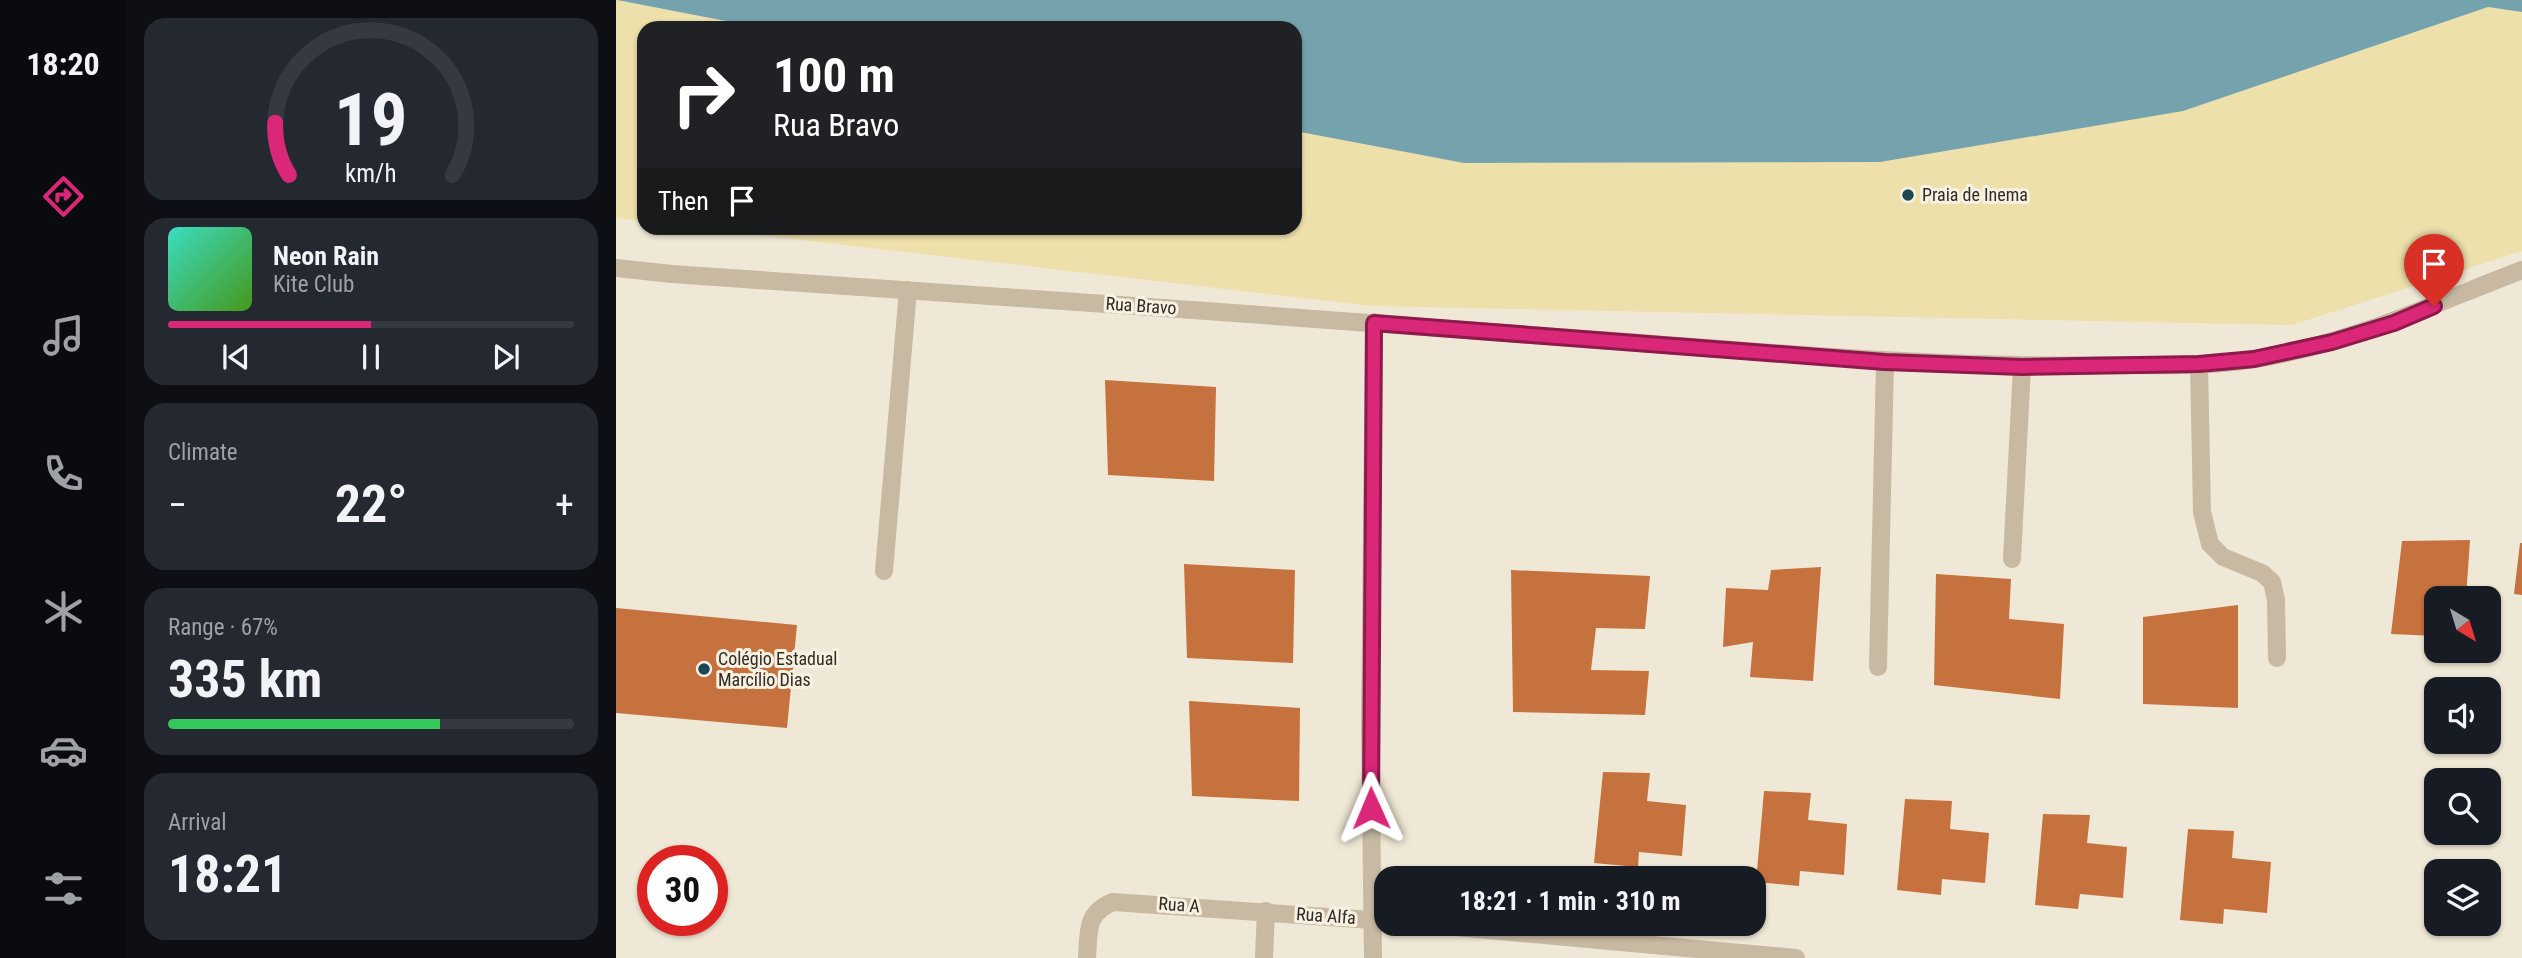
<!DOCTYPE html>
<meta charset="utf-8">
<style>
:root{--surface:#171b24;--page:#242831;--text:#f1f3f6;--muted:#9ea1a6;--line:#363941;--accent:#db2777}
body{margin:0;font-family:"Roboto Condensed",sans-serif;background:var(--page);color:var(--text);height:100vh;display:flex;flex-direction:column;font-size:26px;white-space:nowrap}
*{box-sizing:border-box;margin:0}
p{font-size:23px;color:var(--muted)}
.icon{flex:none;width:38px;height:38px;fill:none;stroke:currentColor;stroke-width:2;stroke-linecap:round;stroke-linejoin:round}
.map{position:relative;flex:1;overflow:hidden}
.details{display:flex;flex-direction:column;gap:18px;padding:18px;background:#0d0f14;width:490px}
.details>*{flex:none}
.hud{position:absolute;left:21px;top:21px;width:665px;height:214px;border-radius:21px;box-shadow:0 2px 5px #0004;background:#202124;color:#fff;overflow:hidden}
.needle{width:46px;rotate:142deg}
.buttons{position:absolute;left:1808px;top:586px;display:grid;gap:14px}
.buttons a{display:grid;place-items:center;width:77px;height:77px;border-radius:14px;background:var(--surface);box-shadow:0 2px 5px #0004;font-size:35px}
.speed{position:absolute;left:21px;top:845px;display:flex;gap:14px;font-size:35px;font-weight:700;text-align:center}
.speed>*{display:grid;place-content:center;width:91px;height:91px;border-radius:50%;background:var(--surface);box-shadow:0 2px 5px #0004;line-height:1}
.speed .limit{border:10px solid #d22;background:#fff;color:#111}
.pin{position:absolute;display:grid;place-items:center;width:60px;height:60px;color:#fff;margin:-72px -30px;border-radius:50% 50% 50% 0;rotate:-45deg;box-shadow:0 0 7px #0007}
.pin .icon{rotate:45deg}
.me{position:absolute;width:77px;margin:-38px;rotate:359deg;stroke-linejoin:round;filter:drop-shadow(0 0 5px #0008)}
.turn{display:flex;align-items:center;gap:24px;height:147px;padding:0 21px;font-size:32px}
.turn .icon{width:91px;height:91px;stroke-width:2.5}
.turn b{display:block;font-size:49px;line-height:60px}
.then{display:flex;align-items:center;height:66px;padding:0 21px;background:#0003;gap:14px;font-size:26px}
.big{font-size:52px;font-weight:700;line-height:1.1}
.details .widget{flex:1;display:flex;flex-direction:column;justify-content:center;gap:10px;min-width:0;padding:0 24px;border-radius:21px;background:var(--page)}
.details .dial{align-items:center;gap:0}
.dial svg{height:182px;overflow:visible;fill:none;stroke:var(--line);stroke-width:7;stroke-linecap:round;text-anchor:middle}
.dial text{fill:var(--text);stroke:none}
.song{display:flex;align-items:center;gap:21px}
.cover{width:84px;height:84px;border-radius:10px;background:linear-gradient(135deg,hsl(170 70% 55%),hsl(100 70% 35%))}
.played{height:7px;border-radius:4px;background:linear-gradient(90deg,var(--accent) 50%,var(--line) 50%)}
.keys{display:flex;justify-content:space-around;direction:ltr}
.heat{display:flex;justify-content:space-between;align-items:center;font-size:38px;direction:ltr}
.charge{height:10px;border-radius:5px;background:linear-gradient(90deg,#34c759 67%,var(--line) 0)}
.trip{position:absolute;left:758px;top:866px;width:392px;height:70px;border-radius:21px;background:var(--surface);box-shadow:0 2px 5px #0004;font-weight:700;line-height:70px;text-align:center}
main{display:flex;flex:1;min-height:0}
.tabs{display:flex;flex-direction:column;width:126px;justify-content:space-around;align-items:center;background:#090b0e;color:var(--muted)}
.tabs .icon{width:49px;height:49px}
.tabs .selected{color:var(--accent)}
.tabs b{font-size:32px;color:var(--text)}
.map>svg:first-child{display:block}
.sand{fill:#ede0ab}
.water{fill:#75a3ad}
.building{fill:#c6723e}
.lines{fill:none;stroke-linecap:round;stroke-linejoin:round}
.minor{stroke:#c8b9a2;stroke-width:18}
.route-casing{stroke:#8e194d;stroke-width:18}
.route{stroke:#db2777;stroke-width:12}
.poi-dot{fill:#1b4753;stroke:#f8f1e1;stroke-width:2.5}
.labels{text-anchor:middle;stroke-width:6;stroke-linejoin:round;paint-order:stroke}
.poi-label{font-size:18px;fill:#322b24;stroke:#f8f1e1;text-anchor:start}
.street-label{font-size:18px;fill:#322b24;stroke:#f8f1e1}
</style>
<main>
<nav class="tabs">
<b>18:20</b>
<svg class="icon selected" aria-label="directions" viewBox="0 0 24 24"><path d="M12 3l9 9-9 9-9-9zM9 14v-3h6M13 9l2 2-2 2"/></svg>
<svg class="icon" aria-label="music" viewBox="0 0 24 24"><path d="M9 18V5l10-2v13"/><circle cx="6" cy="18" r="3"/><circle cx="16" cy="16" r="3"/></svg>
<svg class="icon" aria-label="phone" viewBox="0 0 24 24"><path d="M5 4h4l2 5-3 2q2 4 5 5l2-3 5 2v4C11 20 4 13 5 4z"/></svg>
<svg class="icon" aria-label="climate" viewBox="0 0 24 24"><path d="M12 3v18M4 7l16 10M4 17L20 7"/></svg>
<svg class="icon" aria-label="car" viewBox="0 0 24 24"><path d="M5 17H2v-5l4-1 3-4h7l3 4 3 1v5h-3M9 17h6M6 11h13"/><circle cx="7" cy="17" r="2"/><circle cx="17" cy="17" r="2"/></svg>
<svg class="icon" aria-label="filters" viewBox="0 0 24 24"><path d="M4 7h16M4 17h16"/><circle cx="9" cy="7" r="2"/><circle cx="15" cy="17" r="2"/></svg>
</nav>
<section class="details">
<div class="widget dial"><svg viewBox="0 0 100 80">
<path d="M14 69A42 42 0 1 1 86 69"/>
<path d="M14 69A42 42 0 0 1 8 46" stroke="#db2777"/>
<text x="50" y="56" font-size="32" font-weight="700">19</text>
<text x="50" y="72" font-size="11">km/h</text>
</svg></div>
<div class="widget">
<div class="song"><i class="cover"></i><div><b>Neon Rain</b><p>Kite Club</p></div></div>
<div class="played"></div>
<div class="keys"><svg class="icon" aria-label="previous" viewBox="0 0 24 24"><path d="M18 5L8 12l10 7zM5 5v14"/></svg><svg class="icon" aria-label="pause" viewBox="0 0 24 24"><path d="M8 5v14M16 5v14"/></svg><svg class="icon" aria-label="next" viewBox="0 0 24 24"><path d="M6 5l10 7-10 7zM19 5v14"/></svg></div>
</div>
<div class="widget"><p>Climate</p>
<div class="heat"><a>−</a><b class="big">22°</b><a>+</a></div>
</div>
<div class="widget"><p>Range · 67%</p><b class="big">335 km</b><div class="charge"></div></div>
<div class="widget"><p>Arrival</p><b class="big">18:21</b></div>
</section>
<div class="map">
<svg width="1906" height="958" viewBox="0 0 1906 958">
<rect width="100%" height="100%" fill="#f0e8d6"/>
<!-- sand -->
<path class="sand" d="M0,0l146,28h-118v193l-28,-3z
M1872,7l34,5v239l-230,74 -920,-19 -675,-78h598v-97z"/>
<!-- water -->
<path class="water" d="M1,0h1905v12l-34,-5 -305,104 -303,51 -416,1 -169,-32v-103h-533z"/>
<!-- building -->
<path class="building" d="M489,380l111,7 -2,94 -106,-6z
M1854,540l-4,58h-30v38l-45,-2 11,-93z
M1904,543h2v52l-8,-1z
M568,564l111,6 -2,93 -106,-5z
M1205,567l-8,114 -63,-4 3,-35 -30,5 3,-59 42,2 3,-20z
M895,570l139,6 -5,53 -49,-1 -5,42 58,1 -4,44 -132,-3z
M1320,574l75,5 -2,40 55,5 -4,75 -126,-14z
M1622,605v103l-95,-4v-87z
M0,608l181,17 -10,103 -171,-15z
M573,701l111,7 -1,93 -107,-5z
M987,772l47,1 -3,28 39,4 -4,51 -43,-4 -1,15 -44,-4z
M1148,791l47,2 -3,27 39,4 -3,51 -44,-4 -1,15 -43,-4z
M1289,799l47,2 -2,28 39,4 -4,50 -43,-4 -1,16 -44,-5z
M1427,814l47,1 -3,28 40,4 -4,51 -43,-4 -2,15 -43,-4z
M1572,829l46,2 -2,27 39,4 -4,51 -43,-4 -1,15 -43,-4z"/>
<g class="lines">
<!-- minor -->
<path class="minor" d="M0,268l56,6c318,21 637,44 955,68 160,12 318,26 478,23 50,0 101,2 150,-6 95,-15 178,-55 267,-89
M1583,364l3,148 8,32 13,13 39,16 10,9 4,18 1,58
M1396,559l10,-192
M268,571l24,-281
M1262,667l7,-305
M806,924l374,34
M471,958c2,-26 -2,-45 26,-56l273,19
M648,958l2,-47
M757,958l-3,-233 4,-403"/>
</g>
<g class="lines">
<defs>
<path id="route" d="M755,808l3,-485 511,39 137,5 177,-3 55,-5 78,-17 62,-19 40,-17"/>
</defs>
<!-- route casing -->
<use href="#route" class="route-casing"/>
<!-- route -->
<use href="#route" class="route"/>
</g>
<!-- markers -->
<g class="poi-dot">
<circle cx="1292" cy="195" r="7"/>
<circle cx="88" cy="669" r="7"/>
</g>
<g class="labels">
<!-- poi labels -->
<g class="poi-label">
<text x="1306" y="201">Praia de Inema</text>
<text x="102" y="665">Colégio Estadual<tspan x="102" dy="21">Marcílio Dias</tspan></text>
</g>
<!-- street labels -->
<g class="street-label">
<text transform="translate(525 306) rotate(4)" y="6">Rua Bravo</text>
<text transform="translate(563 905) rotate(4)" y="6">Rua A</text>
<text transform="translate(710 916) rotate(4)" y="6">Rua Alfa</text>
</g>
</g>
</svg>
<div class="buttons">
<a><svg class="needle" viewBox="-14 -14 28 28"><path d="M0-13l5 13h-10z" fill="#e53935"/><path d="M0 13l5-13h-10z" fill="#9ea1a6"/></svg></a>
<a><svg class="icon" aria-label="sound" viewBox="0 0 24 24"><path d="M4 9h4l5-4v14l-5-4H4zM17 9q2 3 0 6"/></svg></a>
<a><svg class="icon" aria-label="search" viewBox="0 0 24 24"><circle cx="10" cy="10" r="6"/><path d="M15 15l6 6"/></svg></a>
<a><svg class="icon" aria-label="layers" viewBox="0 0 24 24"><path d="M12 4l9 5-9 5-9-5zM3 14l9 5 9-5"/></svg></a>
</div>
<div class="speed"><div class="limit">30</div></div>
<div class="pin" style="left:1818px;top:306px;background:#d93025"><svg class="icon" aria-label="arrive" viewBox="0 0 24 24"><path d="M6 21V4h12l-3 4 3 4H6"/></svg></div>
<svg class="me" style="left:755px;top:808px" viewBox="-20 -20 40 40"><path d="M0-17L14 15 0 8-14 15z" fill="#db2777" stroke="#fff" stroke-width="4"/></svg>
<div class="trip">18:21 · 1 min · 310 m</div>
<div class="hud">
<div class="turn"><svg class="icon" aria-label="right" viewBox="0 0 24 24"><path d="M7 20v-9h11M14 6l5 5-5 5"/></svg><div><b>100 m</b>Rua Bravo</div></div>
<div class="then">Then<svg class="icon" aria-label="arrive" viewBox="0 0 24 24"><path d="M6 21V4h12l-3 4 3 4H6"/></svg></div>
</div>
</div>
</main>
